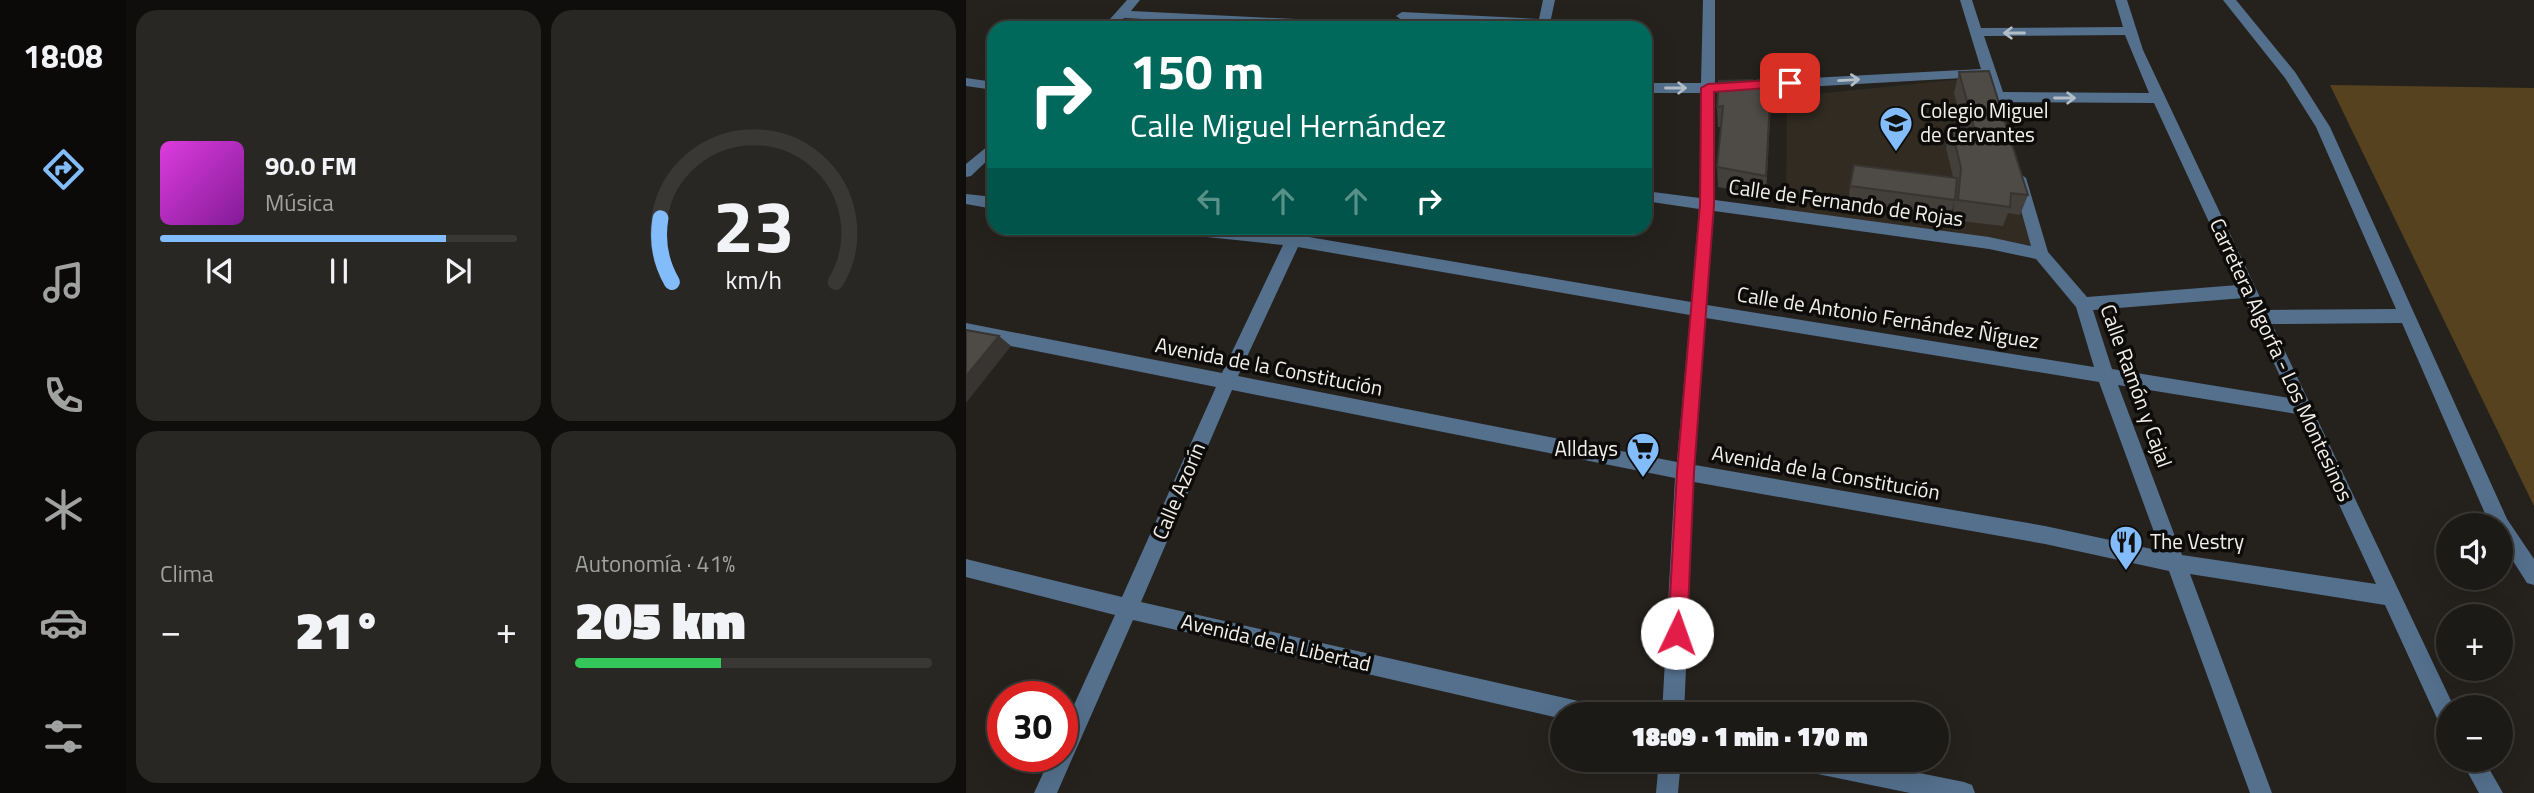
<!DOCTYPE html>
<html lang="es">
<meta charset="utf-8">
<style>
:root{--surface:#1c1a16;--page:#292723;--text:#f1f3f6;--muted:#a0a1a1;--line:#3a3835;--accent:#82bcfa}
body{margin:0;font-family:"Titillium Web",sans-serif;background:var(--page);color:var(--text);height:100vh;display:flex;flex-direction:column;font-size:26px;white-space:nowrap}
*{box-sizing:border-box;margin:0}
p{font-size:23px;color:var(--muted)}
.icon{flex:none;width:38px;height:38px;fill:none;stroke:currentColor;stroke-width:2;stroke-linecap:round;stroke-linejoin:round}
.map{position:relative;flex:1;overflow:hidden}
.side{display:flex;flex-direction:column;gap:10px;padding:10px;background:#0f0e0c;width:840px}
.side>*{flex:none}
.top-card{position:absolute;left:21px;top:21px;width:665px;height:214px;border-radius:21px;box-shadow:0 7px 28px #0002,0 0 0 2px var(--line);background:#00695c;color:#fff;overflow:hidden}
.tools{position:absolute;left:1470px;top:513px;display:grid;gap:14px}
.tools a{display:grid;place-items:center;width:77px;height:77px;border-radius:50%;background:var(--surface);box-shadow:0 7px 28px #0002,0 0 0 2px var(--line);font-size:35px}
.speed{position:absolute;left:21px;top:681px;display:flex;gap:14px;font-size:35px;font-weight:700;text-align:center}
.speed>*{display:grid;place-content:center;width:91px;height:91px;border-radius:50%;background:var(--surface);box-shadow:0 7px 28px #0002,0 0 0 2px var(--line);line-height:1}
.speed .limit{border:10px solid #d22;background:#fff;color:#111}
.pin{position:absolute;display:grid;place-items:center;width:60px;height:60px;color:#fff;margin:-30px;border-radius:14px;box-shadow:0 4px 10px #0006}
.me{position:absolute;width:77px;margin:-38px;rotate:3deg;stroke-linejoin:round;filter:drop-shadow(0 0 5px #0008)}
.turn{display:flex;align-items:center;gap:24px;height:147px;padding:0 28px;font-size:32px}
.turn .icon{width:91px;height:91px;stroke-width:2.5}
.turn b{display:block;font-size:49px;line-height:60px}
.lanes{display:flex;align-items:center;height:66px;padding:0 28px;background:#0003;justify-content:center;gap:35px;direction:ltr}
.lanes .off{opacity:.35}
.big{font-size:52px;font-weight:800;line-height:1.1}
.side .widget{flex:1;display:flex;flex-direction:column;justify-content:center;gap:10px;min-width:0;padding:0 24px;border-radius:21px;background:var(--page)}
.side .dial{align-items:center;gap:0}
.dial svg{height:182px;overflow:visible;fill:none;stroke:var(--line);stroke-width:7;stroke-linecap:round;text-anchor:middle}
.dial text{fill:var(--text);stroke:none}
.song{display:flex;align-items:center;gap:21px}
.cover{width:84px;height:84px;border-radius:10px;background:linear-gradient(135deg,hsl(300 70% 55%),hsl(290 70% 35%))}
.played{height:7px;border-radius:4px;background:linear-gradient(90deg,var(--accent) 80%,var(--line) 80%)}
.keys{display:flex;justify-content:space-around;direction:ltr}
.heat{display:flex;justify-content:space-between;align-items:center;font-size:38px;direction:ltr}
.charge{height:10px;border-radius:5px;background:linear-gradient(90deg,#34c759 41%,var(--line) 0)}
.side .tiles{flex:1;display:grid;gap:10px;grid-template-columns:repeat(2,1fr)}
.trip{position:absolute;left:584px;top:702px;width:399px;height:70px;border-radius:35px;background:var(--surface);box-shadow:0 7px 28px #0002,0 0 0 2px var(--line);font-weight:800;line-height:70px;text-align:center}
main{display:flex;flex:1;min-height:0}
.menu{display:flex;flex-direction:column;width:126px;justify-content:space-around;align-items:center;background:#0b0a09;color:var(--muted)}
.menu .icon{width:49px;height:49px}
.menu .selected{color:var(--accent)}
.menu b{font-size:32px;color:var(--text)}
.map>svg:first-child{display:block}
.built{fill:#312b21}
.green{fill:#56421f}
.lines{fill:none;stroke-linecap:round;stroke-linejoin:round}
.street{fill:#54708d;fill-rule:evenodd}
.wall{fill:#43403c}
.shaded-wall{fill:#373431}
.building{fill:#4e4b46;stroke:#373431;stroke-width:2}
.oneway{stroke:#b3bdc6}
.route{fill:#e11d48;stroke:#92132f;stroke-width:2}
.labels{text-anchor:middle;stroke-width:7;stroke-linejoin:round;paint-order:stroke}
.poi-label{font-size:21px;fill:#f2f0ec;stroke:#0d0c0a;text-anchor:start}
.street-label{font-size:21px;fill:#f2f0ec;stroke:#0d0c0a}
</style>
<main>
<nav class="menu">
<b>18:08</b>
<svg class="icon selected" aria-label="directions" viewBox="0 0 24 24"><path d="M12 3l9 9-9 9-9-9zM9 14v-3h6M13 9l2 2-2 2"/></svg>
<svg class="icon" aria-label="music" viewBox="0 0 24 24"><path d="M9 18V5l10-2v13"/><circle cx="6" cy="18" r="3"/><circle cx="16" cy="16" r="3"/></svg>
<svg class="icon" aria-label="phone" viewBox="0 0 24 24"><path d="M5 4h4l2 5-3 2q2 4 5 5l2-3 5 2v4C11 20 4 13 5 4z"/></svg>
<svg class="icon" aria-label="climate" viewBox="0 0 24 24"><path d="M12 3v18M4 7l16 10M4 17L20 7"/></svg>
<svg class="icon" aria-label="car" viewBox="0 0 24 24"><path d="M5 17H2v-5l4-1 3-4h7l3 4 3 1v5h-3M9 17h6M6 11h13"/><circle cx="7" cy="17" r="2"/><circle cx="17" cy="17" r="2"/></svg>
<svg class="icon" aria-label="filters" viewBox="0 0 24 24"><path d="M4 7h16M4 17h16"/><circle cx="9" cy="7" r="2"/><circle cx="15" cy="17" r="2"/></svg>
</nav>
<section class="side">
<div class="tiles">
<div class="widget">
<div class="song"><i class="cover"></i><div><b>90.0 FM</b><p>Música</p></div></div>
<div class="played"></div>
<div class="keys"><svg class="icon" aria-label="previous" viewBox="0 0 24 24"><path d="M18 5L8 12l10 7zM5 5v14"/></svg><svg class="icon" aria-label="pause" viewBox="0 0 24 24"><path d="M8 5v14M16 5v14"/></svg><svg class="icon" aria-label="next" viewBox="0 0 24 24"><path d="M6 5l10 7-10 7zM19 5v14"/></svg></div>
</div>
<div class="widget dial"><svg viewBox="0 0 100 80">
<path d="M14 69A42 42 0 1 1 86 69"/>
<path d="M14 69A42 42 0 0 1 9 41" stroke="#82bcfa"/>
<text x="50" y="56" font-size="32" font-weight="700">23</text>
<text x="50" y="72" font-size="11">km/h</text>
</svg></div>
<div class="widget"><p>Clima</p>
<div class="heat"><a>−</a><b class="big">21°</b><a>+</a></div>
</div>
<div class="widget"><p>Autonomía · 41%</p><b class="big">205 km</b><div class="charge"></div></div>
</div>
</section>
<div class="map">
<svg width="1568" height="793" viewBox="0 0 1568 793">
<rect width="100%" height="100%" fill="#25221d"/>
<!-- built -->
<path class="built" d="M1016,77l50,168 -246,-35 1,-113z"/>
<!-- green -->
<path class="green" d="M1364,85l204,3v418z"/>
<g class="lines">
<!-- street -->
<path class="street" d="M161,0h13l-9,11 265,13 6,4h-84l-194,-10 -9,10h-13z
M577,0h12l-6,28 -147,-8 -6,-4 6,-4 137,7z
M737,0h12v83l266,-14 -21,-69h12l9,28 142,-1 -8,-27h12l16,50 123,260 130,-1 -80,-182 -31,-49 -62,-78h13l59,72 35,55 177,392 27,40v26l-7,-2 -26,-41v-17h-11l-88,-202 -130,1 182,383h-6v21l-8,-3 -55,-120 -195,-31 82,219h-22l-81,-222 -124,-27 -351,-62 -10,232h-22l13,-236 -443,-88 -91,212 446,101 8,3 3,8h-35v5l-430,-99 -76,173h-23l17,-37h11v-25l53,-116 -149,-38v-18l156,38 94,-210 -250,-50v-14l256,50 61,-128 -105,-11 -5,-2 -2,-4h58l60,6 3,-6h14l-3,8 388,66 8,-93 -54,-8v-10l55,7 1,-105h-56v-10h56zM1159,35l24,58 -146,-1 -19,-56zM1015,77h3l8,23 5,2 157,1 84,182 -151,12 -39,-45 -22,-74 -7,-5 -7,5 19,68 -42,-9 -274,-37v-108zM748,211l275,38 47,10 40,48 18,60 -387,-62zM332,247l392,68 -13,147 -439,-86zM1278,298l46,100 -178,-29 -19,-59zM740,318l393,64 62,169 -116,-25 -350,-61zM1152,385l179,29 79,170 -194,-29z
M0,78l28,4v8l-28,-4z
M28,141v13l-23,22 -5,1v-13z
M0,194l28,3v12l-28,-5z
M693,760h22l-3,33h-22z
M826,760h63l109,22 8,3 3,8h-65l-107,-22 -8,-3z
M1495,760h23l19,33h-24z"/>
</g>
<!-- wall -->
<path class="wall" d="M993,72l69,123 -8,20 -12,-2 -5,13 -50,-6 1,-17 -4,16 -102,-13 2,-20 103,-9 -7,-29 5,-21h12l-9,-34z
M786,86l19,14 -5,96 -48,-9 -1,-20 4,-40h-3l-1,-20z"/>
<!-- shaded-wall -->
<path class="shaded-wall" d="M33,336l12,10 -45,57v-27z"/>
<!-- building -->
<path class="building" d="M1023,71l39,124 -17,-2 -1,14 -52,-7 3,-32 -10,-41h23l-15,-55z
M805,79l-5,97 -49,-9 6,-61 -6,1 2,-26 33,-1v6h5v-6z
M888,165l103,13 -2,22 -105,-14z
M0,330l33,6 -33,40z"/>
<!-- one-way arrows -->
<defs><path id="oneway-shaft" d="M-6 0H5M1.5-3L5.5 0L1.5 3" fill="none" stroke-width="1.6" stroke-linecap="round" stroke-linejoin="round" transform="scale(1.75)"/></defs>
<g class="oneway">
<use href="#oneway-shaft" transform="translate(1048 33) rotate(180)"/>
<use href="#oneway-shaft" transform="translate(883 80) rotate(-3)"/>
<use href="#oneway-shaft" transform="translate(710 88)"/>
<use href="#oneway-shaft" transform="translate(1099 98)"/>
</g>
<!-- route -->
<path class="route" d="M824,79l6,4 -2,3 -80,6v113l-20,267 -7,161 -3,7 -7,3 -6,-3 -3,-7 9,-161 23,-267 1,-117 7,-4z"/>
<!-- icons -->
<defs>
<symbol id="school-pin" viewBox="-11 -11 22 30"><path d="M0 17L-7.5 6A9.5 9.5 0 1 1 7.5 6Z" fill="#82bcfa" stroke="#0d0c0a"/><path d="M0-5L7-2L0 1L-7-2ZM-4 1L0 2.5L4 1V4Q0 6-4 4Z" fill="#111"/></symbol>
<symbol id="supermarket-pin" viewBox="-11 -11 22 30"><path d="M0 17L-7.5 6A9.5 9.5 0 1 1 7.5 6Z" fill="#82bcfa" stroke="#0d0c0a"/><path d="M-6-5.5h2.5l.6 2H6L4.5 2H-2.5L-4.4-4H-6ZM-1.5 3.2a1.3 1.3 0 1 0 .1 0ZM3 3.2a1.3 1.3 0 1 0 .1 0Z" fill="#111"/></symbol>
<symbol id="restaurant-pin" viewBox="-11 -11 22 30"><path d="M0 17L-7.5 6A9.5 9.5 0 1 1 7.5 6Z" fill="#82bcfa" stroke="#0d0c0a"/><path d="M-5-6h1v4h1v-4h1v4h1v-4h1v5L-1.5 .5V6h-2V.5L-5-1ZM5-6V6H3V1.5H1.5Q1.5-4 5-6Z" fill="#111"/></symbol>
</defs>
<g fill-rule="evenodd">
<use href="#school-pin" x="911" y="104" width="38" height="52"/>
<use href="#supermarket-pin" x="658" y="430" width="38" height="52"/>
<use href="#restaurant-pin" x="1141" y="523" width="38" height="52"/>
</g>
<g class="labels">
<!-- poi labels -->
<g class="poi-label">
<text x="954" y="118">Colegio Miguel<tspan x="954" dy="24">de Cervantes</tspan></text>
<text x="652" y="456" text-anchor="end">Alldays</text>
<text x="1184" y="549">The Vestry</text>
</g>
<!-- street labels -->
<g class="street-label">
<text transform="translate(880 203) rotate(8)" y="7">Calle de Fernando de Rojas</text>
<text transform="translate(922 318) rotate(9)" y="7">Calle de Antonio Fernández Ñíguez</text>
<text transform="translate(1315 360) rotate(65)" y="7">Carretera Algorfa - Los Montesinos</text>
<text transform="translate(303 367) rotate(11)" y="7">Avenida de la Constitución</text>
<text transform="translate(1170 386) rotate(70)" y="7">Calle Ramón y Cajal</text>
<text transform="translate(860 473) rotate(10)" y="7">Avenida de la Constitución</text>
<text transform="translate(213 491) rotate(-67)" y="7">Calle Azorín</text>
<text transform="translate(310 643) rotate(13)" y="7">Avenida de la Libertad</text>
</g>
</g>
</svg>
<div class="tools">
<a><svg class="icon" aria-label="sound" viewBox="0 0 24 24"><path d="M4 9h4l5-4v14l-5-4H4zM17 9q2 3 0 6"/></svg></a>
<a>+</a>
<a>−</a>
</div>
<div class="speed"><div class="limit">30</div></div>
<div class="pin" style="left:824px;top:83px;background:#d93025"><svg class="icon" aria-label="arrive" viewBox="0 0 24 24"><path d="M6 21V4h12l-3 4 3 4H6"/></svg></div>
<svg class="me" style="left:711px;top:633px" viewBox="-20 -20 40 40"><circle r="19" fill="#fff"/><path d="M0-13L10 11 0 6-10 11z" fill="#e11d48"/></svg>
<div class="trip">18:09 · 1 min · 170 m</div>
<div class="top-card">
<div class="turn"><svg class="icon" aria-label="right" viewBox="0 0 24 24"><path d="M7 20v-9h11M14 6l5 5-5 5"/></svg><div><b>150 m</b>Calle Miguel Hernández</div></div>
<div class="lanes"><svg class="icon off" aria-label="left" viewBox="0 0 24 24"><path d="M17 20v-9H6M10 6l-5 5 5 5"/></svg><svg class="icon off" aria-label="ahead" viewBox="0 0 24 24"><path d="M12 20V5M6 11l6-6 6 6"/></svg><svg class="icon off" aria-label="ahead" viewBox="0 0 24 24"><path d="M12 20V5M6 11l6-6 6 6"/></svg><svg class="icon" aria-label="right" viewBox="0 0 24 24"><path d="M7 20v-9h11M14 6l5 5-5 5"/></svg></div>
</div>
</div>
</main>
